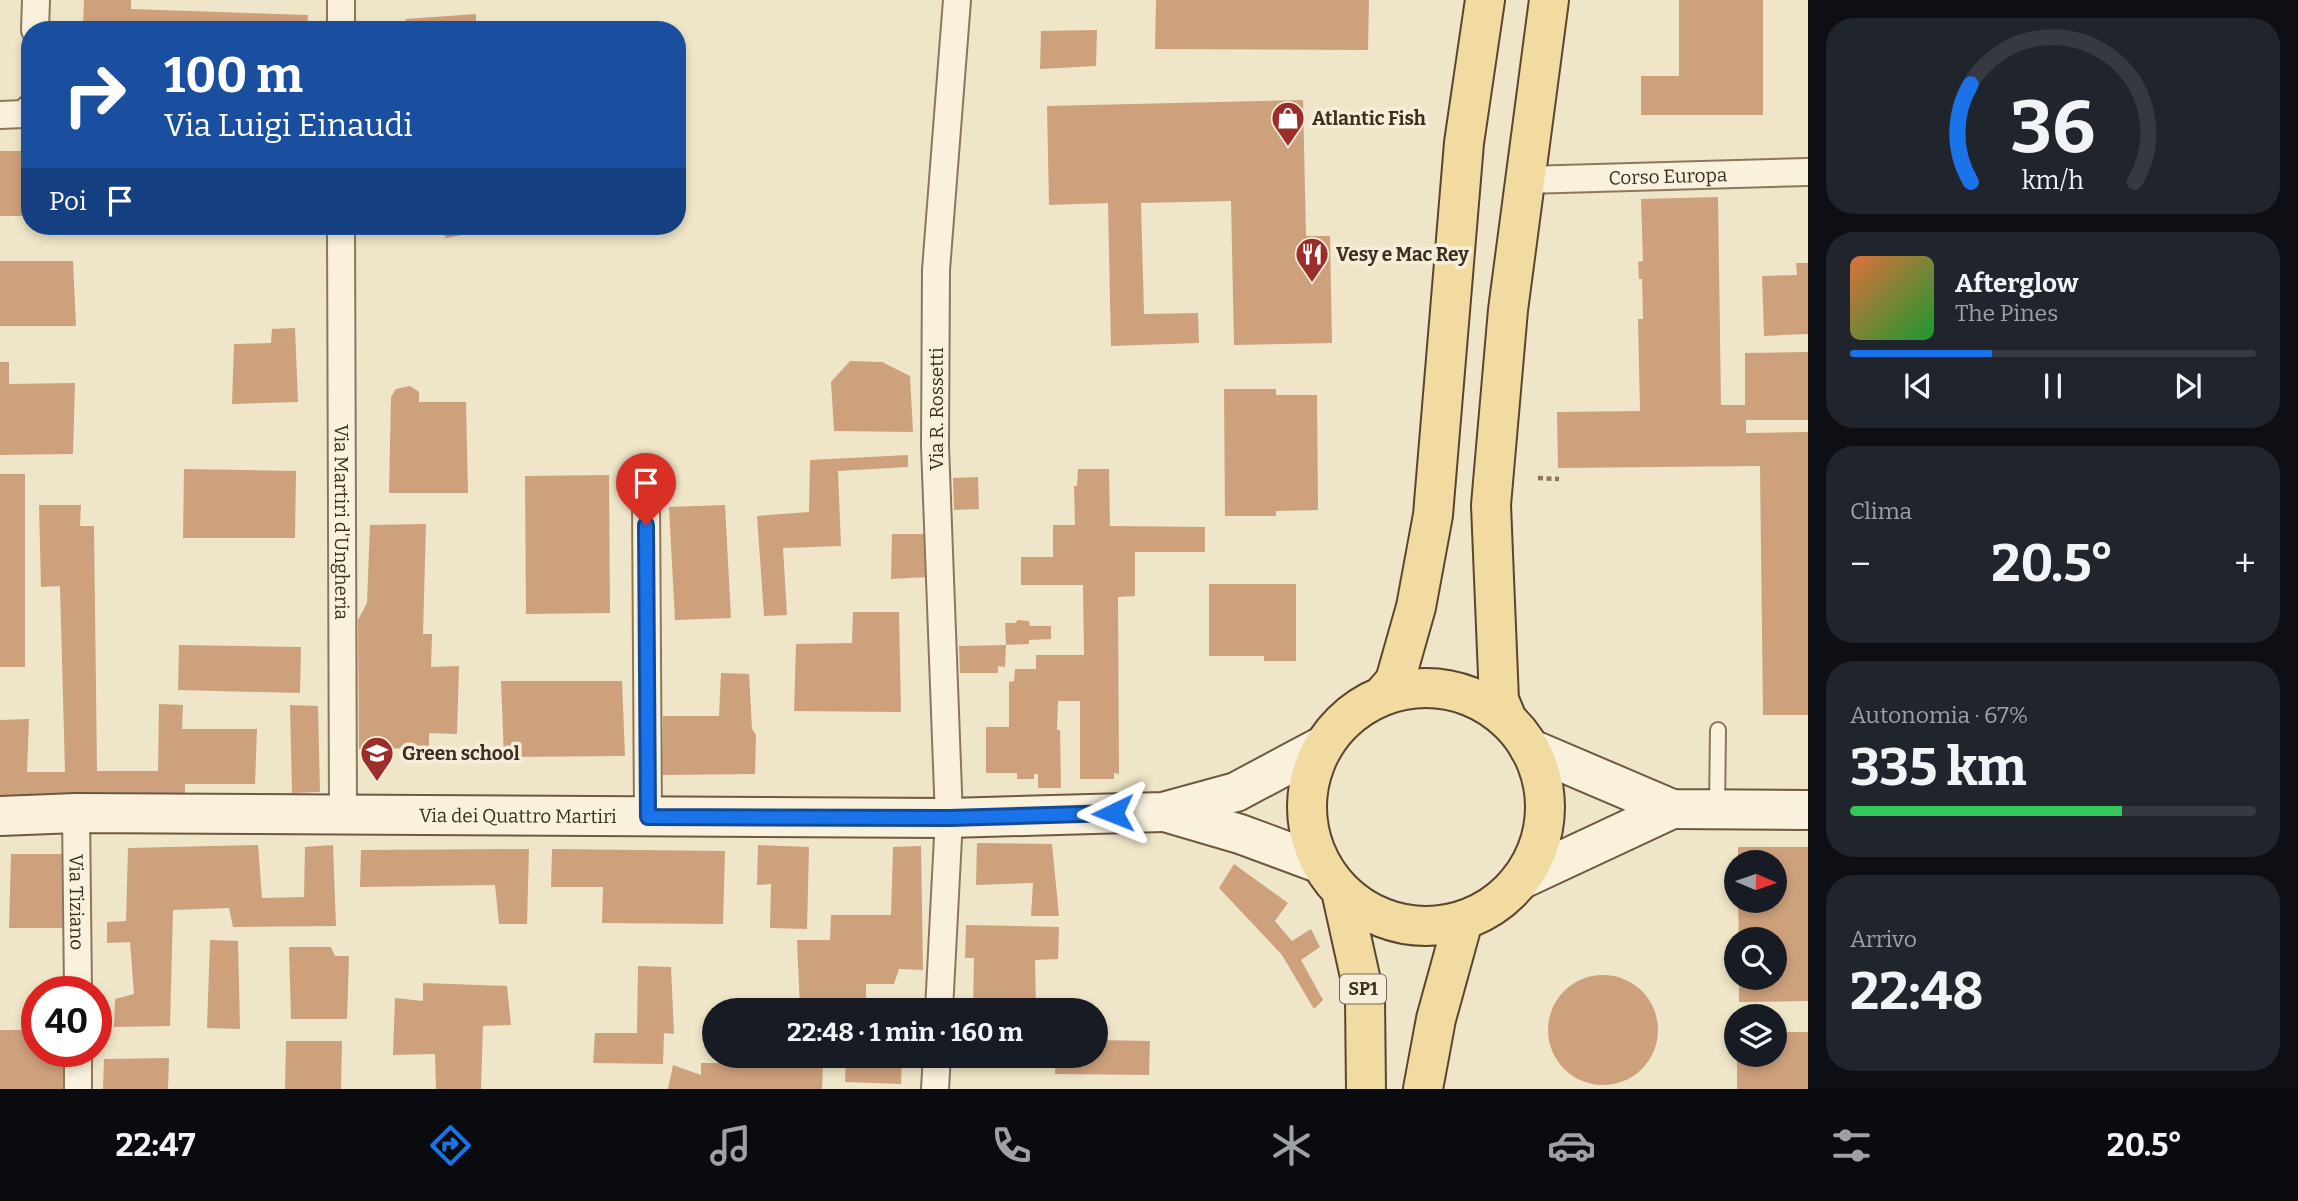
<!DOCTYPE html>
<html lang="it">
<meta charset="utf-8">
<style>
:root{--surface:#171b24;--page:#20242c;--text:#f1f3f6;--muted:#9ea1a6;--line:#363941;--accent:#1a73e8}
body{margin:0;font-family:Bitter,serif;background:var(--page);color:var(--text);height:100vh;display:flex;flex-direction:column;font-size:26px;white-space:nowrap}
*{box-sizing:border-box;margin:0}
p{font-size:23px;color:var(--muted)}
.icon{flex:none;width:38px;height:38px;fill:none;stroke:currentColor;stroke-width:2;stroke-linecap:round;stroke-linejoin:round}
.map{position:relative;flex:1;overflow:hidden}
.details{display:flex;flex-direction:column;gap:18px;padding:18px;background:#0d0f14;width:490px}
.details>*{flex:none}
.banner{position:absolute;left:21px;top:21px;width:665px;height:214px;border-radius:28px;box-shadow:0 4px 10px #0003;background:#1a4fa0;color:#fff;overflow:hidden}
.needle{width:46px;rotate:92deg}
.controls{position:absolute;left:1724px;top:850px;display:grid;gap:14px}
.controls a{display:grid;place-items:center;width:63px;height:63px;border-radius:50%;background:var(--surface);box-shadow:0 4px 10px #0003;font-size:35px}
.speed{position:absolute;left:21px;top:976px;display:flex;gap:14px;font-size:35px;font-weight:700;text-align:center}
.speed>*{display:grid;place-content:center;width:91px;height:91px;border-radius:50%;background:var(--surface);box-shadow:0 4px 10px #0003;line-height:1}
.speed .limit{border:10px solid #d22;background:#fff;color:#111}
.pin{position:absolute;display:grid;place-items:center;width:60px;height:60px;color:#fff;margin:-72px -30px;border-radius:50% 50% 50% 0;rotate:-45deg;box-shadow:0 0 7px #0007}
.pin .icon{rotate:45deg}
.me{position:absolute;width:77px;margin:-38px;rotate:268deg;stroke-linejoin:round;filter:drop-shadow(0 0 5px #0008)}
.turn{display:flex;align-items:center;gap:24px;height:147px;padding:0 28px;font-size:32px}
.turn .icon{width:91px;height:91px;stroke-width:2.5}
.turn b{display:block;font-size:49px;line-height:60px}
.then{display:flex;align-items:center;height:66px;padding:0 28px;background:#0003;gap:14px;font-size:26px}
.big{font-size:52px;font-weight:700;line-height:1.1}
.details .tile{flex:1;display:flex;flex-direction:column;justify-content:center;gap:10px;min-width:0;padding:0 24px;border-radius:28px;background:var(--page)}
.details .dial{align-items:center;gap:0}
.dial svg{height:182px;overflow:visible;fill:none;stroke:var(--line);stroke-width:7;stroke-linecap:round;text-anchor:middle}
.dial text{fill:var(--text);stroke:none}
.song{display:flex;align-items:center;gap:21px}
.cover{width:84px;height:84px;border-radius:10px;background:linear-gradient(135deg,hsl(20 70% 55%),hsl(130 70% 35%))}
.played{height:7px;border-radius:4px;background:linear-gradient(90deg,var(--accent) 35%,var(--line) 35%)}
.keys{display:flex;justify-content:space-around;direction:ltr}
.heat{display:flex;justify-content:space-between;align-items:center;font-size:38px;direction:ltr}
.charge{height:10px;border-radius:5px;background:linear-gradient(90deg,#34c759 67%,var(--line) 0)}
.trip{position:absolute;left:702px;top:998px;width:406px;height:70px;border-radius:35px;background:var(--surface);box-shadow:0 4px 10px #0003;font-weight:700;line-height:70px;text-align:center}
.dock{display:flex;height:112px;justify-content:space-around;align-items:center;background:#090b0e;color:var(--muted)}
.dock .icon{width:49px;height:49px}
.dock .selected{color:var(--accent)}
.dock b{font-size:32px;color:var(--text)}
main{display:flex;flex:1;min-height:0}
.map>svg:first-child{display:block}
.building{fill:#cea17d}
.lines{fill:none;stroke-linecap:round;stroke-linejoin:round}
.lane-casing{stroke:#8c775c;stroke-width:18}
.street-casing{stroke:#8c775c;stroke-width:30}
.secondary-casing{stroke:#6e583f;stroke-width:42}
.primary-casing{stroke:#5a4530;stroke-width:42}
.path{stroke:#8c775c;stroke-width:4.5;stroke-dasharray:5 3.5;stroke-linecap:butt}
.lane{stroke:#f9f1dc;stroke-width:14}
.street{stroke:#f9f1dc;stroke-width:26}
.secondary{stroke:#f9f1dc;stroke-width:38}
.primary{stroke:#f2dba0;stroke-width:38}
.route-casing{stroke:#114b97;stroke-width:18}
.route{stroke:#1a73e8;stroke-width:12}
.labels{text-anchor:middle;stroke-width:7;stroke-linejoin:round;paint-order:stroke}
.shield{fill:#f6eed8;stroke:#746857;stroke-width:2}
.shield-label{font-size:18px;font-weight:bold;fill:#3c2e20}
.poi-label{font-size:19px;font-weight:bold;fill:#3c2e20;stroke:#f6eed8;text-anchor:start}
.street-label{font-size:19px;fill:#3c2e20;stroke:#f6eed8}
</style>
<main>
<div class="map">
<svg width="1808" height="1089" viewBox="0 0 1808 1089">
<rect width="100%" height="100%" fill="#efe5c8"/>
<!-- building -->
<path class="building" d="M84,0h47v9l177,6 -1,15h-205v-4l-19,-1z
M1156,0h213l-1,50 -213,-1z
M1679,0h84v115h-122v-39h38z
M476,14v16h-72l2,-11z
M1097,30l-1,36 -56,3 1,-38z
M1303,100l3,136h24l2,107 -98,2 -3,-144 -90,2 3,111 54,-1 1,30 -88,3 -3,-143 -59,2 -2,-99z
M0,151h30v65h-30z
M1718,197l3,208h24v-52l63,-1v68h-62v13l62,-1v283h-45l-3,-249 -202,2 -1,-56 83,-1 -2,-92h5l-1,-40h-3l-1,-17 5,-1 -2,-62z
M196,226h66v6h-66z
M395,226h65l1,9 -14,3 -5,-4h-47z
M0,261h73l3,65h-76z
M1796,263h12v71l-44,2 -2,-60 35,-1z
M295,328l3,74 -66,2 2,-60 37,-1 1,-14z
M850,361l32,1 28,14 3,56 -79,-1 -3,-49z
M0,362h9v22l66,-1 -2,71 -73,1z
M410,386l9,6v10h47l2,91h-79l2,-96 5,-8z
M1224,389h52v6h41l1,115 -42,1v5h-51z
M908,455v12l-70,4 3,75 -58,2 4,67 -23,1 -7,-100 52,-4 1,-52z
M184,469l112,2 -1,67h-112z
M1078,469h31l1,57 95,1v25h-70v44l-17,1 1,177 -5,-1v6h-34v-78h-22l-1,29h3l1,58h-23v-14h-4v5h-17v-6h-31v-46h23v-45l5,-1 1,-12h21v-14h48l-1,-70h-62v-28h32v-32h22l-1,-39h3z
M0,474h25v193h-25z
M609,475l1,138 -84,1 -1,-138z
M978,477l1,32 -25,1 -1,-32z
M39,505h42l-1,21h14l3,245h61l1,-67 24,1 -1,24h75l-2,55h-70v10l-185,3v-77l29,-1 -2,53h38l-5,-186 -19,1z
M725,505l6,113 -56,2 -6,-113z
M426,524l-3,110h9l-1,33 28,-1 -2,68 -28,-1v15l-70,1 -1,-129 9,-17 3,-78z
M892,534h32l4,43 -37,2z
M1209,584h87v77h-32v-5h-55z
M853,612h46l2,100 -107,-1 2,-67 56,-1z
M1018,620l11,1 1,5h21v13l-22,1v4l-23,1 -1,-22h10z
M179,645l122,2 -1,46 -122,-3z
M1006,645l-1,22 -7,-1v7h-38l-1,-27z
M721,673l28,1 3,55 4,6 -1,39 -93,1 1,-59h56z
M501,681h121l3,75 -121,1z
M290,705l28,1 2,86 -28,1z
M977,843l75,1 7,72h-28l2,-33 -57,2z
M258,845l4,53 42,-1 1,-50 28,-2 3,81 -103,1 -4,-19 -56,2 -3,116 -56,1 1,-28 19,-5 -4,-52 -23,1v-21l19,-1 2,-73z
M758,845l51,2 -2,82 -37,-1 1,-44 -14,1z
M921,846l2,124 -24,-1 -5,15h-28v26h-66l-3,-70h33l1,-25h60l2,-68z
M1738,847h70v154l-69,1v-24h35v-38h-35l-1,-39h36v-38h-36z
M529,849l-2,75h-28l-4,-39 -135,2 1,-37z
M552,849l173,2 -2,73 -121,-1 1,-36h-52z
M11,854h56l3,74h-61z
M1234,864l54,39 -13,18 17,20 19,-12 9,18 -19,13 22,40 -9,9 -32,-54 -63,-67z
M966,925l93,2 -1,32 -23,1 1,50h-63l1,-52h-9z
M210,940l28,1 2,88 -33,-1z
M289,947h42l4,9h14l-2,63h-56z
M638,966l33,1 3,67 -10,-1 -1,31 -70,-1 2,-30h42z
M1548 1030a55 55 0 1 1 110 0a55 55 0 1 1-110 0Z
M423,983l84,3 4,39 -28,1 -2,63h-45l-1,-35 -42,1 2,-57 28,3z
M0,1030h37v22h29l-1,37h-65z
M1774,1032h34v57h-71v-34h37z
M1096,1040l54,1 -1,34 -94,-1 1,-19h40z
M286,1041h56l-1,48h-56z
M846,1055h56l-1,29 -56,-2z
M972,1055h65v9l-65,-1z
M169,1058l-1,31h-65l1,-30z
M701,1063h122l-1,26h-154l5,-24 28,10z"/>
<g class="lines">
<defs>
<path id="lane" d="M1717,808l1,-78"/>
<g id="street">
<path d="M341,0v30"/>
<path d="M35,30l1,-30"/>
<path d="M0,115l23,-1 7,-6"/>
<path id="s1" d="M1526,180l282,-8"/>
<path id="s2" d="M341,226l2,590"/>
<path d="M646,498l2,318"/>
<path id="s3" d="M76,813l2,179"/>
<path d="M939,1010l10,-192 -14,-372 1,-176 21,-270"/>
<path d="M78,1052v37"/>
<path d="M935,1089l2,-34"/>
</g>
<g id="secondary">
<path d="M1529,748l143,61 136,1"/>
<path d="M1165,812l75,22 81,30"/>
<path id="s4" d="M0,816l76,-3 873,5 214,-6 73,-20 88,-47"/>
<path d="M1520,880l152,-71"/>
</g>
<path id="primary" d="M1307 807a119 119 0 1 1 238 0a119 119 0 1 1-238 0Z
M1381,697l14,-16 21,-74 17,-92 31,-372 21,-143
M1507,719l-8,-19 -8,-195 17,-195 41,-310
M1341,891l24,108 1,90
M1423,1089l13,-70 27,-98"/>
</defs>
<!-- lane casing -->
<use href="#lane" class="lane-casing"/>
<!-- street casing -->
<use href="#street" class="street-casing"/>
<!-- secondary casing -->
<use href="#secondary" class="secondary-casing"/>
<!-- primary casing -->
<use href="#primary" class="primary-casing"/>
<!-- path -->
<path class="path" d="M1538,478l21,1"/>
<!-- lane -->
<use href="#lane" class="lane"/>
<!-- street -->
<use href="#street" class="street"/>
<!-- secondary -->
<use href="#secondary" class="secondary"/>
<!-- primary -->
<use href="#primary" class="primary"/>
</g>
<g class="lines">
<defs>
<path id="route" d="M646,525l2,292 301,1 164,-5"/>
</defs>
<!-- route casing -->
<use href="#route" class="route-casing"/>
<!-- route -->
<use href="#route" class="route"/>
</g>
<!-- icons -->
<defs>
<symbol id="shop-pin" viewBox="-11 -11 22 30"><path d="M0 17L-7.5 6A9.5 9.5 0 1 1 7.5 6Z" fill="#9b2e2b" stroke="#f6eed8"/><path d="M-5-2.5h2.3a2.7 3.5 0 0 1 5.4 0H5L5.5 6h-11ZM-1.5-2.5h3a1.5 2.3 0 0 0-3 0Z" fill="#fff"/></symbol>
<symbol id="restaurant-pin" viewBox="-11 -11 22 30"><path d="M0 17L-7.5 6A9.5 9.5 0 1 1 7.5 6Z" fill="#9b2e2b" stroke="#f6eed8"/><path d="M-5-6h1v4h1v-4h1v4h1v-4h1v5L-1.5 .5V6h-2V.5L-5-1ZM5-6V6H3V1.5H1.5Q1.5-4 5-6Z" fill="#fff"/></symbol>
<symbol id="school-pin" viewBox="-11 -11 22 30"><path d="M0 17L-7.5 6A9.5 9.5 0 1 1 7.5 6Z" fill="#9b2e2b" stroke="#f6eed8"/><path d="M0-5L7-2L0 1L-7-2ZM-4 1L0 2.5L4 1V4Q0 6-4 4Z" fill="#fff"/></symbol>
</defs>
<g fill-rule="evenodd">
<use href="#shop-pin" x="1269" y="99" width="38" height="52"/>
<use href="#restaurant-pin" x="1293" y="235" width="38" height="52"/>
<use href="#school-pin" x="358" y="734" width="38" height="52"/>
</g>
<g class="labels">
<!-- shield labels -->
<rect class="shield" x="1340" y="974.5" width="46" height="29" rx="5"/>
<g class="shield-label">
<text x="1363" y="995">SP1</text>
</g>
<!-- poi labels -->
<g class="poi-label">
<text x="1312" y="125">Atlantic Fish</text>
<text x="1336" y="261">Vesy e Mac Rey</text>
<text x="402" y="760">Green school</text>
</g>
<!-- street labels -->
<g class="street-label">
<text dy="7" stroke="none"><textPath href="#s1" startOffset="142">Corso Europa</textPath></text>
<text transform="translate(936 409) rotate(-90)" y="7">Via R. Rossetti</text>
<text dy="7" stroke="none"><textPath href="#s2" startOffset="296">Via Martiri d'Ungheria</textPath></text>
<text dy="7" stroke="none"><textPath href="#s4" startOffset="518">Via dei Quattro Martiri</textPath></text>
<text dy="7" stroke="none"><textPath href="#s3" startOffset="89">Via Tiziano</textPath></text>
</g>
</g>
</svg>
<div class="controls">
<a><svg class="needle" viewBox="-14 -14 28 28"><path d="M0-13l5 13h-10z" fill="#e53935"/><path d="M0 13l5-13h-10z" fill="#9ea1a6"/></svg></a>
<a><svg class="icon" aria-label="search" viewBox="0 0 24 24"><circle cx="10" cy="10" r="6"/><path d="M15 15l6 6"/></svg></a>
<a><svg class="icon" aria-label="layers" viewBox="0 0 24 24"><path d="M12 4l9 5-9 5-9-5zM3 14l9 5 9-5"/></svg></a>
</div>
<div class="speed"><div class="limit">40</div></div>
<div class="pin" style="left:646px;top:525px;background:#d93025"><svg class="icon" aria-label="arrive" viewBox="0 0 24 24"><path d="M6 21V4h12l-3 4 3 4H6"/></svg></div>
<svg class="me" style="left:1113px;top:813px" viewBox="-20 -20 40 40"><path d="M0-17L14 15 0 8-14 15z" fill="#1a73e8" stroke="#fff" stroke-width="4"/></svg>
<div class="trip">22:48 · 1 min · 160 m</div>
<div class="banner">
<div class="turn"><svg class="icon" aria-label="right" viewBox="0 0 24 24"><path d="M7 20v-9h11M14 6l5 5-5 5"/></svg><div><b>100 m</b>Via Luigi Einaudi</div></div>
<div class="then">Poi<svg class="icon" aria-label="arrive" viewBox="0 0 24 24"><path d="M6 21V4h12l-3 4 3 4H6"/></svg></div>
</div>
</div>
<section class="details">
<div class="tile dial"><svg viewBox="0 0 100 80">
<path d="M14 69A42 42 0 1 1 86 69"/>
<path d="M14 69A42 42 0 0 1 14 26" stroke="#1a73e8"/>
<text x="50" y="56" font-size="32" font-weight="700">36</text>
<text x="50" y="72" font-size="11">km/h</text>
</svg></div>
<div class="tile">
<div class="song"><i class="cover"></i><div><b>Afterglow</b><p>The Pines</p></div></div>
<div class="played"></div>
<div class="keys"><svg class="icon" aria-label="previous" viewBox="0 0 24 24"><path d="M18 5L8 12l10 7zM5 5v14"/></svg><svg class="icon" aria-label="pause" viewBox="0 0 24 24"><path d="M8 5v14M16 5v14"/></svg><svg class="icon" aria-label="next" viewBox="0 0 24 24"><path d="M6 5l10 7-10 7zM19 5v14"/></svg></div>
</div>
<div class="tile"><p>Clima</p>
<div class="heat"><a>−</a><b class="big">20.5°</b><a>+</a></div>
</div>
<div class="tile"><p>Autonomia · 67%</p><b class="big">335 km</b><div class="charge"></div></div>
<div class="tile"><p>Arrivo</p><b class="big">22:48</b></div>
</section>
</main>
<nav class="dock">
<b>22:47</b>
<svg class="icon selected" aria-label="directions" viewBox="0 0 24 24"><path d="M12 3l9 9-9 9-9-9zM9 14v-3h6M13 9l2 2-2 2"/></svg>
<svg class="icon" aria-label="music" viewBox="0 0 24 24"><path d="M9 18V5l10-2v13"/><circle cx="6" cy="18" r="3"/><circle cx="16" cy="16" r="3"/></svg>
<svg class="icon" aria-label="phone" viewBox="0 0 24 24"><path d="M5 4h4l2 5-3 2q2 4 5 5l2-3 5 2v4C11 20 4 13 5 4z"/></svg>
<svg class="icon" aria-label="climate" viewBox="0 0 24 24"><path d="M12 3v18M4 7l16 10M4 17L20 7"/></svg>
<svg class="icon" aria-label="car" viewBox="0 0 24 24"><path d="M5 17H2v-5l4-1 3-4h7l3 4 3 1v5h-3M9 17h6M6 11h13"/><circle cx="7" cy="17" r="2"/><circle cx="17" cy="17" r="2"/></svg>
<svg class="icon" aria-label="filters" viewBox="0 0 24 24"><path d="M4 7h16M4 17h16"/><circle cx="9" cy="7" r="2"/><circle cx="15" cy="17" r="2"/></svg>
<b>20.5°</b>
</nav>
